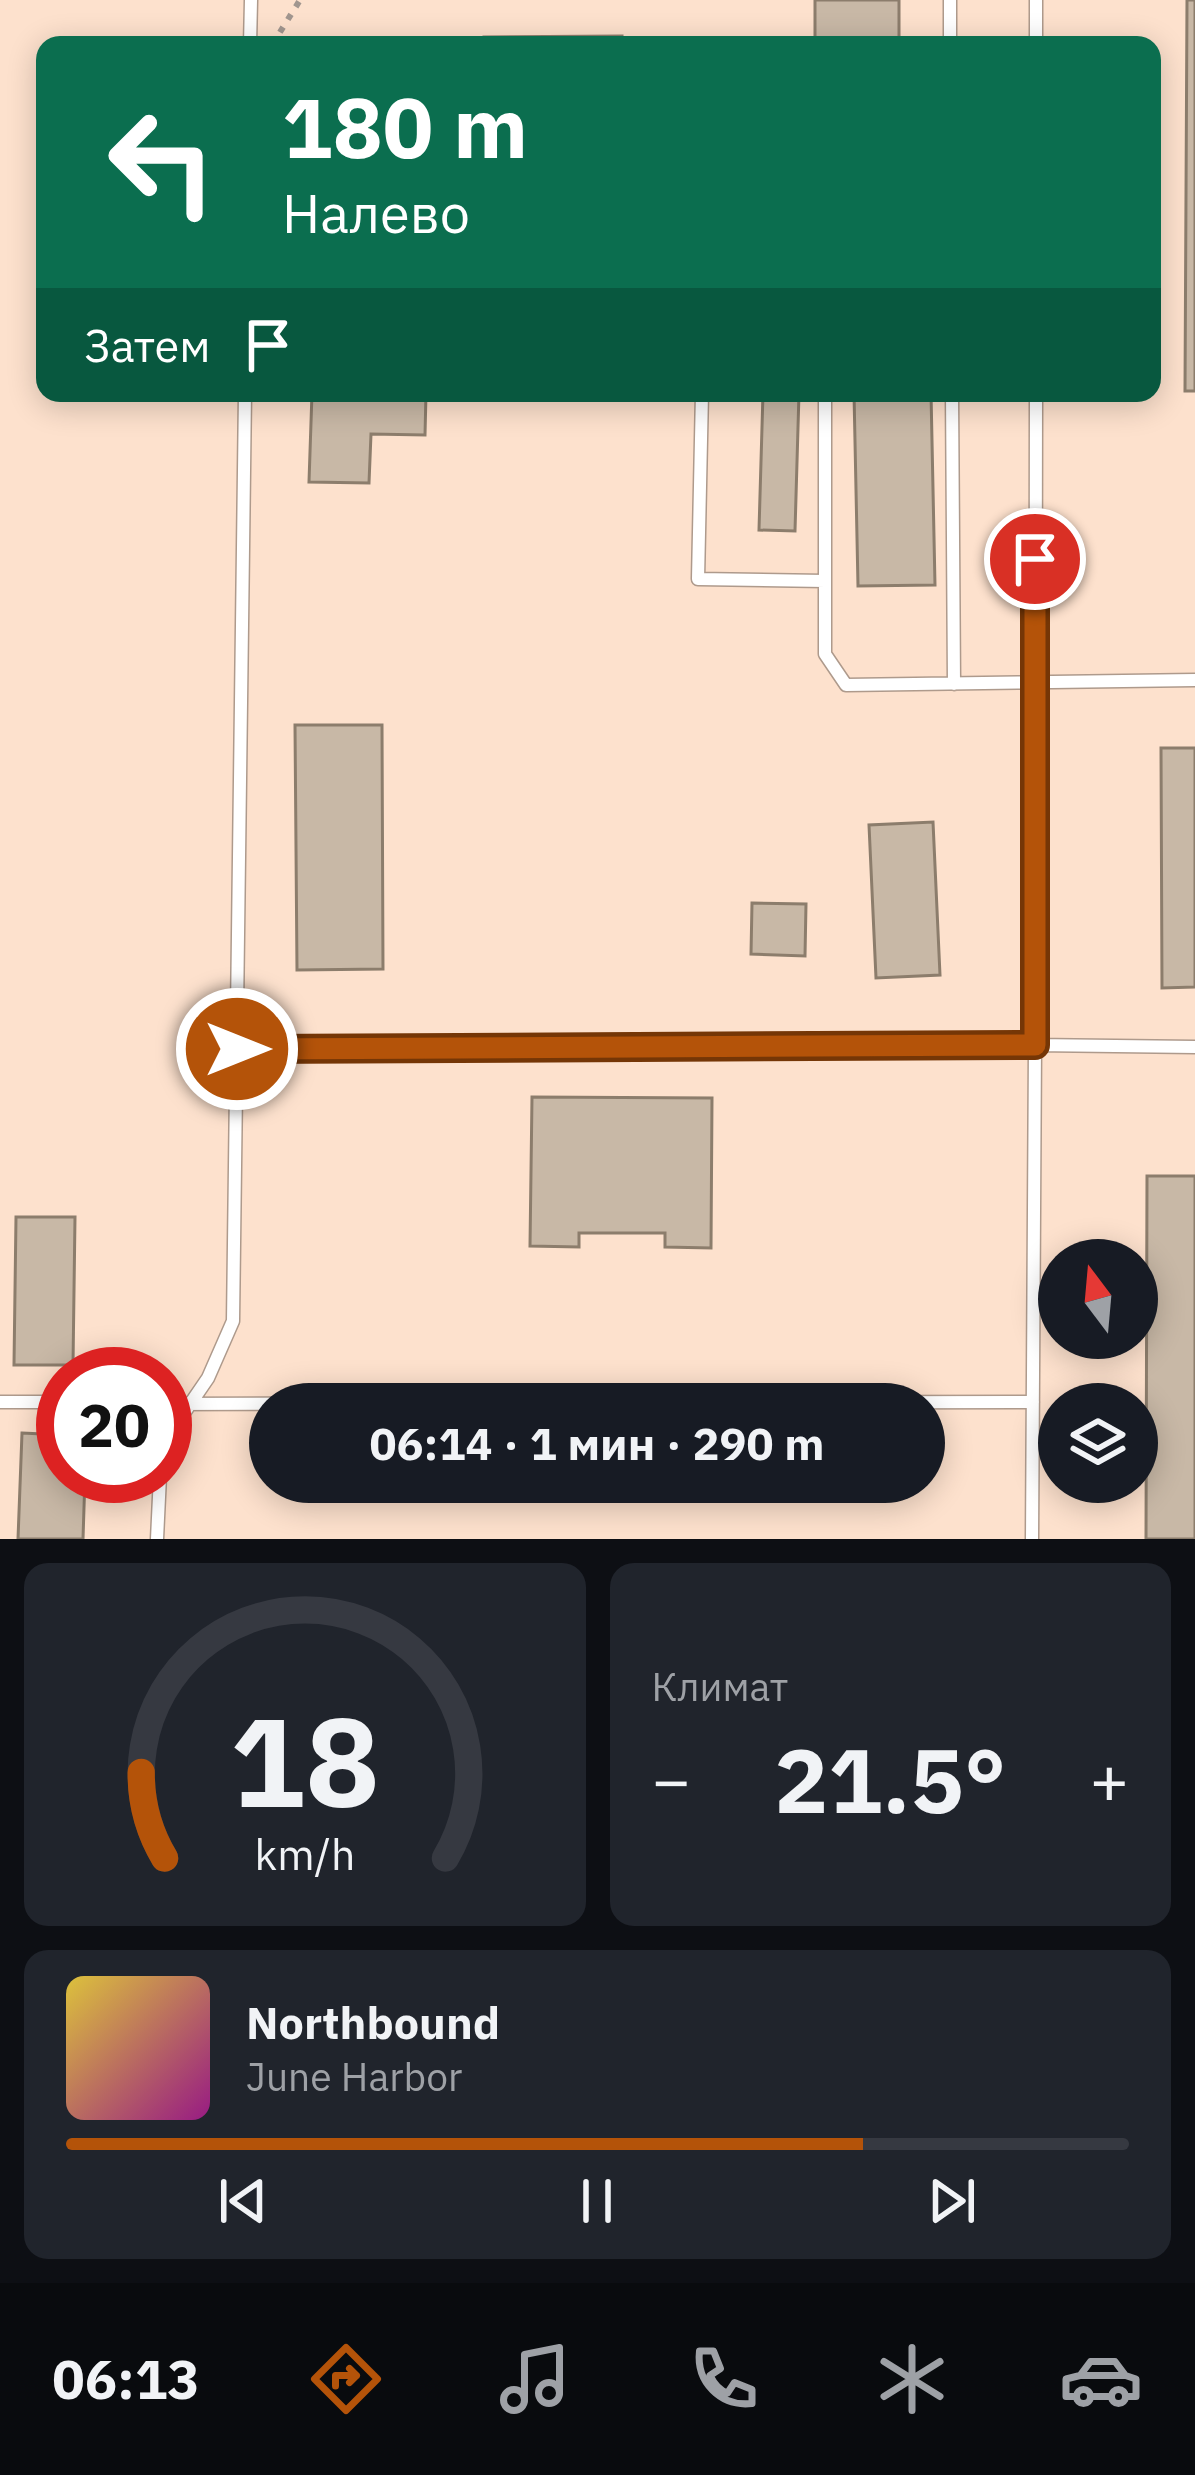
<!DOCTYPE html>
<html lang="ru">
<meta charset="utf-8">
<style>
:root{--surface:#171b24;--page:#20242c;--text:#f1f3f6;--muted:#9ea1a6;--line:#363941;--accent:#b45309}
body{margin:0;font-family:"IBM Plex Sans",sans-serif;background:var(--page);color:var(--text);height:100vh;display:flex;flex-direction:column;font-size:45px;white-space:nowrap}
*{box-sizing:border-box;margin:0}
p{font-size:39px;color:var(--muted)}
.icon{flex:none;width:66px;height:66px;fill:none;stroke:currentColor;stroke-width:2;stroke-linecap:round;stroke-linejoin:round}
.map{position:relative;height:1539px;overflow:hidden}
.panel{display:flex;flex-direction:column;gap:24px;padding:24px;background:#0d0f14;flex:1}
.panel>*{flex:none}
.hud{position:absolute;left:36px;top:36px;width:1125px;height:366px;border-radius:24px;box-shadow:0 6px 30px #0003;background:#0b6e4f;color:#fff;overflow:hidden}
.needle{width:78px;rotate:344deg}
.tools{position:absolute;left:1038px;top:1239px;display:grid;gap:24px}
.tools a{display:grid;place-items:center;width:120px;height:120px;border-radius:50%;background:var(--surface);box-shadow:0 6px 30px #0003;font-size:60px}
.speed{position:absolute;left:36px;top:1347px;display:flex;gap:24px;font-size:60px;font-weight:700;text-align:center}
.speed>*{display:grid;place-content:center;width:156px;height:156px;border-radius:50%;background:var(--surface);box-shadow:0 6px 30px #0003;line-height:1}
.speed .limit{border:18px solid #d22;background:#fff;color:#111}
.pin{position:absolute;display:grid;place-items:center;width:102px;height:102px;color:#fff;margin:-51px;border:6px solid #fff;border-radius:50%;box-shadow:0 3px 12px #0007}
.me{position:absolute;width:132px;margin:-66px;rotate:90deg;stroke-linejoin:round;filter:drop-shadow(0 0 9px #0008)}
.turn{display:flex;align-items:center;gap:42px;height:252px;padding:0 48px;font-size:54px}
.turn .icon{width:156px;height:156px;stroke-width:2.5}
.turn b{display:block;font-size:84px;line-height:102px}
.then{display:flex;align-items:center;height:114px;padding:0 48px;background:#0003;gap:24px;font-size:45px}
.big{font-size:90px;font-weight:700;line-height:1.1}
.panel .tile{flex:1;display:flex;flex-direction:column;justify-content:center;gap:18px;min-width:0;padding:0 42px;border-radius:24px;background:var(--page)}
.panel .dial{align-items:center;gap:0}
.dial svg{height:312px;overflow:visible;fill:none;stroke:var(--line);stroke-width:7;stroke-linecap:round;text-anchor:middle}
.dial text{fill:var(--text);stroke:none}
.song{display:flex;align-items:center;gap:36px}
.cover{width:144px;height:144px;border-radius:18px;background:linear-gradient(135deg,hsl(50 70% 55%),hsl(310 70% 35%))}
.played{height:12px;border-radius:6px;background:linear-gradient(90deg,var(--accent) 75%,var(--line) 75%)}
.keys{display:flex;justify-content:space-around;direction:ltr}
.heat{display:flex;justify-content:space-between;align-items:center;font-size:66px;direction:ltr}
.panel .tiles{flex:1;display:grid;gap:24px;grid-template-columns:1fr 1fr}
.tile:last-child{grid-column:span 2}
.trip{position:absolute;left:249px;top:1383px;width:696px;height:120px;border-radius:60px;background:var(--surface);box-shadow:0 6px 30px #0003;font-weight:700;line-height:120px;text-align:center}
.tabs{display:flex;height:192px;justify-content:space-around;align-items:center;background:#090b0e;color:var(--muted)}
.tabs .icon{width:84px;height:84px}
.tabs .on{color:var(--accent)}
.tabs b{font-size:54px;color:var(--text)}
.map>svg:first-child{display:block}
.built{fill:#fde1cd;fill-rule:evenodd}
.building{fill:#c8b8a6;stroke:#8c7d6c;stroke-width:3}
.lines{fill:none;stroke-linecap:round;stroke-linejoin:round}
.service-casing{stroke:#ae9a8c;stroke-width:15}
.path{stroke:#a1968f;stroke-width:6;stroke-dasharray:6 9;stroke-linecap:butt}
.service{stroke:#fff;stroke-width:12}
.route-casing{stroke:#753606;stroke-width:30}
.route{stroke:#b45309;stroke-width:21}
</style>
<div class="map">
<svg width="1195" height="1539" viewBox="0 0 1195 1539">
<rect width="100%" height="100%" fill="#fdf0e7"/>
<!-- built -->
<path class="built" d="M0,0h1195v1539h-1195zM45,45h1107v348h-1107zM1059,1260h78v78h-78zM63,1374h102v102h-102zM270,1404h654v78h-654zM1059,1404h78v78h-78z"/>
<!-- building -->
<path class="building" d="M815,0h84v45h-84z
M1187,0h8v391h-10z
M622,36v9h-138v-8z
M312,393h114l-1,42 -54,-1 -2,49 -60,-1z
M763,393h36l-4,138 -36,-1z
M854,393h77l4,192 -77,1z
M295,725h87l1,244 -86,1z
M1161,748h34v239l-33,1z
M933,822l7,153 -64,3 -7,-153z
M752,903l54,1 -1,52 -54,-2z
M532,1097l180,1 -1,150 -46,-1v-14h-86v14l-49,-1z
M1147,1176h48v363h-49z
M16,1217h59l-2,148h-59z
M22,1433l41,2v41h22l-2,63h-65z"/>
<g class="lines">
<defs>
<path id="service" d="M950,0v45
M250,45l1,-45
M1036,45v-45
M702,393l-4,186 127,2
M825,393v261l21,31 349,-5
M952,393l2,291
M1036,393l-1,652 160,2
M237,1049l798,-4 -3,494
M0,1402h63
M165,1404l868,-2
M165,1456l6,-24 37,-54 25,-57 12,-928
M157,1539l3,-63"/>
</defs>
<!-- service casing -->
<use href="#service" class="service-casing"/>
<!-- path -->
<path class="path" d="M272,45l28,-45"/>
<!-- service -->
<use href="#service" class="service"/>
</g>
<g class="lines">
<defs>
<path id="route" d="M237,1049l798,-4v-486"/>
</defs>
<!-- route casing -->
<use href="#route" class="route-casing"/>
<!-- route -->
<use href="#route" class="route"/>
</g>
</svg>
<div class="tools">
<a><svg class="needle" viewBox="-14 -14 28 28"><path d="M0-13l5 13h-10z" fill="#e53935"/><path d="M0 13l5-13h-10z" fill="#9ea1a6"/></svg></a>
<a><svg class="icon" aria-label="layers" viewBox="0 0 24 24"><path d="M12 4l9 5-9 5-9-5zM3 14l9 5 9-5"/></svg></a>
</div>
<div class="speed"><div class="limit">20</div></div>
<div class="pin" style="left:1035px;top:559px;background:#d93025"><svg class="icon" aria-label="arrive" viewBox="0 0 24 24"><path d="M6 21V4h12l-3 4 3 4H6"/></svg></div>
<svg class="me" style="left:237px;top:1049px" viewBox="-20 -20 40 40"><circle r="17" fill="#b45309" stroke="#fff" stroke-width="3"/><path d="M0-11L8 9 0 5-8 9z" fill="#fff"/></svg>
<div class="trip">06:14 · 1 мин · 290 m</div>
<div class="hud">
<div class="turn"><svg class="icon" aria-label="left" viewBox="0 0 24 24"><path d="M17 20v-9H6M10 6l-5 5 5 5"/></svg><div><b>180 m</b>Налево</div></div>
<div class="then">Затем<svg class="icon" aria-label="arrive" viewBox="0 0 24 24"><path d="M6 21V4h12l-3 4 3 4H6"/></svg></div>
</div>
</div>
<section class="panel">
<div class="tiles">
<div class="tile dial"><svg viewBox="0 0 100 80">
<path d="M14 69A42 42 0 1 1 86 69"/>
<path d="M14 69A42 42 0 0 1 8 47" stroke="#b45309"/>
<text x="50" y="56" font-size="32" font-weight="700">18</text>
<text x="50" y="72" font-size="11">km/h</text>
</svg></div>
<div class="tile"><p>Климат</p>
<div class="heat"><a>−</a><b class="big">21.5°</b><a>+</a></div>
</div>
<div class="tile">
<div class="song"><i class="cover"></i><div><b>Northbound</b><p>June Harbor</p></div></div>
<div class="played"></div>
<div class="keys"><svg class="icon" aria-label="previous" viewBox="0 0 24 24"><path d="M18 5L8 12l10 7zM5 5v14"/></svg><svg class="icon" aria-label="pause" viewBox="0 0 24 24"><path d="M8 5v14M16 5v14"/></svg><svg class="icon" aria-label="next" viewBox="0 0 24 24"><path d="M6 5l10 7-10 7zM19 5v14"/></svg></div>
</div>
</div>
</section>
<nav class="tabs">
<b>06:13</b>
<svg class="icon on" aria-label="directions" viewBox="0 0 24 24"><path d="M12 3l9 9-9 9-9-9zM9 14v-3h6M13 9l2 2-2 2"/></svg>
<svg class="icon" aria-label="music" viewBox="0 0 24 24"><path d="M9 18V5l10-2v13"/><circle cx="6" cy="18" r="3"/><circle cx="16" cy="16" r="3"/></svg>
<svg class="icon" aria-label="phone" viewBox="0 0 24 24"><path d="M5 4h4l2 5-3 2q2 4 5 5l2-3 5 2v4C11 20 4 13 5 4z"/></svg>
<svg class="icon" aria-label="climate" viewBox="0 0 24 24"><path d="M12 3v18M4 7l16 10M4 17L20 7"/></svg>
<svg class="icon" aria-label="car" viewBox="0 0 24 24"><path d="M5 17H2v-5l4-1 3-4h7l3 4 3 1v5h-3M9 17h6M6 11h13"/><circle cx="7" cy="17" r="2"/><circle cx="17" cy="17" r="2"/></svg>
</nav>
